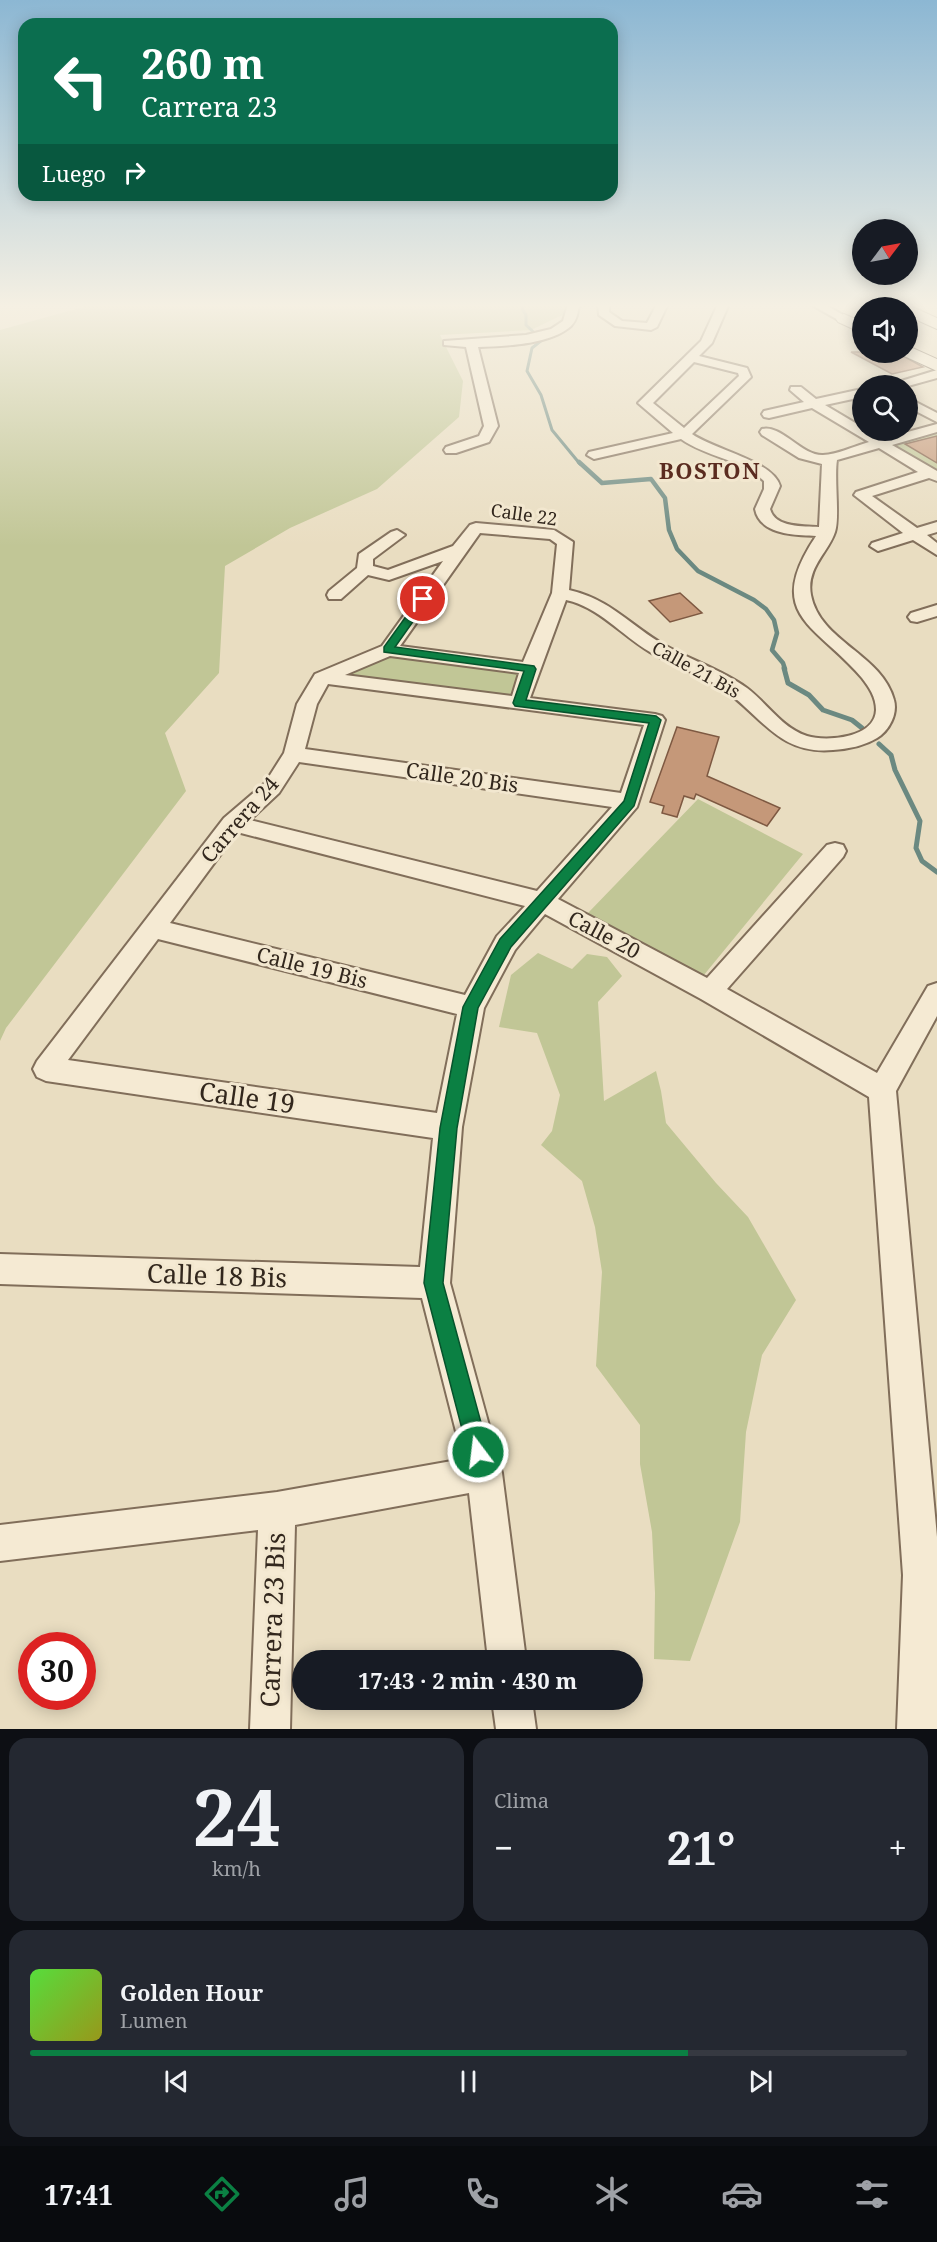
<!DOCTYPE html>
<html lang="es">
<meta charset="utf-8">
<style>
:root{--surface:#171b24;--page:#242831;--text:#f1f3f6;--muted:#9ea1a6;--line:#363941;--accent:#0b8043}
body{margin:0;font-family:"Noto Serif",serif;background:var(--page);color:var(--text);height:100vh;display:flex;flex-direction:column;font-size:22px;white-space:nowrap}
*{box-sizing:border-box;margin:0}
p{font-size:20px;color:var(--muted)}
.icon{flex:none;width:33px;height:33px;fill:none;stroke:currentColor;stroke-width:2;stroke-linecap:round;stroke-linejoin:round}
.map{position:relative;height:1729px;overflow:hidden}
.sheet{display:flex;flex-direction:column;gap:9px;padding:9px;background:#0d0f14;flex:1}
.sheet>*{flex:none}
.banner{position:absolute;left:18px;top:18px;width:600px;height:183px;border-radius:18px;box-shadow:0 3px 15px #0003;background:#0b6e4f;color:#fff;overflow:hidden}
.needle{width:39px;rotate:58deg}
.buttons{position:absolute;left:852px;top:219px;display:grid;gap:12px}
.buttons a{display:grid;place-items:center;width:66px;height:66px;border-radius:50%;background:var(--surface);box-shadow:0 3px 15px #0003;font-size:30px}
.speed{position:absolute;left:18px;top:1632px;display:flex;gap:12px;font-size:30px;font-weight:700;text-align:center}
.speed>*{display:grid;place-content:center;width:78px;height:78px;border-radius:50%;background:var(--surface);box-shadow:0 3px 15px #0003;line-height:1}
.speed .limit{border:9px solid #d22;background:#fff;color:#111}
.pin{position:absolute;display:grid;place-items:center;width:51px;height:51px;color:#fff;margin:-26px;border:3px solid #fff;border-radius:50%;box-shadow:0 2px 6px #0007}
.me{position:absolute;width:66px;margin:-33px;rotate:345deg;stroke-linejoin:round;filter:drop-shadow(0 0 4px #0008)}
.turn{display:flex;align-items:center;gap:21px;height:126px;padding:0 24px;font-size:27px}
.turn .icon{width:78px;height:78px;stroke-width:2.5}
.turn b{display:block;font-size:42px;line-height:51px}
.then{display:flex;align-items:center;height:57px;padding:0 24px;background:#0003;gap:12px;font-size:22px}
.big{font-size:45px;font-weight:700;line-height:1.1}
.sheet .widget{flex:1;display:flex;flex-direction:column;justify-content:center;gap:9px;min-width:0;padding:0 21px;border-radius:18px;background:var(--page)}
.sheet .dial{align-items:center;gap:0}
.dial b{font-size:78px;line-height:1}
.song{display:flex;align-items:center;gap:18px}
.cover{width:72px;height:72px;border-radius:9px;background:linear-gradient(135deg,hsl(110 70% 55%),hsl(60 70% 35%))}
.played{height:6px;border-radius:3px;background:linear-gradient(90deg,var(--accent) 75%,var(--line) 75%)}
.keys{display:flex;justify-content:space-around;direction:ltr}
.heat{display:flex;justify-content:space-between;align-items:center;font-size:33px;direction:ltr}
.sheet .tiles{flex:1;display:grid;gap:9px;grid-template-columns:1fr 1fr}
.widget:last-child{grid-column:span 2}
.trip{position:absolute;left:292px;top:1650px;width:351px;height:60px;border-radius:30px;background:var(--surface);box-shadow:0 3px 15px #0003;font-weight:700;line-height:60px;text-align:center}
.tab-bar{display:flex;height:96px;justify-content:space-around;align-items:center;background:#090b0e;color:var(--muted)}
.tab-bar .icon{width:42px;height:42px}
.tab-bar .current{color:var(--accent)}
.tab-bar b{font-size:27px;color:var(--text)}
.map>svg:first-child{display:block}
.green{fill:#c1c696}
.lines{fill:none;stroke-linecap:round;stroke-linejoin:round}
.stream-far2{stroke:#6b8981;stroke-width:3}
.stream-far1{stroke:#6b8981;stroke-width:4.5}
.stream{stroke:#6b8981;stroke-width:5}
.building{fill:#c59879;stroke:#7e5942;stroke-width:1.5}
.street-casing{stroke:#816e5a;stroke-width:4}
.secondary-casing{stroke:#63503d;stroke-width:2}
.street{fill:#f5ead3;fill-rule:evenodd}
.secondary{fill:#f5ead3;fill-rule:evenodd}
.route{fill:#0b8043;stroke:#07532c;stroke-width:1.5}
.labels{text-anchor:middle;stroke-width:6;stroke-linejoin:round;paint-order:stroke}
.far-street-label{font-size:18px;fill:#32271d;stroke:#f2e7cf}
.street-label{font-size:21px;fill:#32271d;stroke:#f2e7cf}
.far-district-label{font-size:22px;font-weight:bold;letter-spacing:1.5px;fill:#5b2c20;stroke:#f2e7cf}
.near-street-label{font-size:26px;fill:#32271d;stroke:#f2e7cf}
</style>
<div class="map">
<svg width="937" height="1729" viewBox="0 0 937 1729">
<rect width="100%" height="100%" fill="#e9ddc1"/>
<!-- green -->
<path class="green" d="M112,304h484l-36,12 -29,14 -91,5 23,46 -4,36 -82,72 -87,39 -65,38 -6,107 -54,60 21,58 -180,237 -6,13v-711l87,-24z
M937,428v8l-31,9 31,18v14l-57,-34z
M388,650l142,19 -11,34 -197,-25z
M698,799l105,55 -104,127 -111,-68z
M538,953l34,16 15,-15 20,3 15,19 -24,26 6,99 52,-30 5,20 5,32 50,60 32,34 48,83 -34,55 -16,77 -6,90 -50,139 -36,-2 1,-66 -3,-61 -12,-68v-39l-44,-59 6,-94 -7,-45 -13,-46 -41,-36 11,-14 8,-36 -23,-62 -38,-6 12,-52z"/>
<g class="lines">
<!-- stream-far2 -->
<path class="stream-far2" d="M524,304l-2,5 4,6v10l16,15 -10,8 -5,23 14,24 11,35 28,34"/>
<!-- stream-far1 -->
<path class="stream-far1" d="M579,462l23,21 49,-4 14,19 4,32 8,19 21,22 56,29 12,9 8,11 3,13 -5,17 11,13 2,6"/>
<!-- stream -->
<path class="stream" d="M784,668l4,15 21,12 14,15 29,10 10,8
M879,744l12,11 4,15 25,51 -4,27 6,13 15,11"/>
</g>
<!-- building -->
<path class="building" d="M851,352h45l27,15 -31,7z
M937,436v27l-32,-19z
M680,593l22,20 -32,9 -21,-21z
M677,727l42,10 -12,39 73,32 -13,18 -71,-32 -2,5 -10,-3 -7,21 -15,-4 2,-7 -14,-4z"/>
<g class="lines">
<defs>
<path id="street" d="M568,304h11c-1,8 -2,16 -8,22 -21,19 -67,20 -93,21l20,79 -9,16 -33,11h-10l-2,-3 2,-3 33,-11 5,-10 -18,-79 -22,-2v-4l82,-6 25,-6 12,-8z
M598,304h11v8l13,9 25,2 10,-19h11l-11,23 -6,3 -36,-4 -16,-11z
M718,304h11l-17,39 -13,13 48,12 4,9 -59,57c23,16 81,27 88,52l-10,23c5,19 34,17 49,18l3,-63 -23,-6 -37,-23 -2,-3 2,-3c19,-5 40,27 61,26 13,0 32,-9 46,-13l-57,-34 -43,10 -5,-1 -2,-3 2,-3 40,-9 -14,-12 1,-3h10l15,12 46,-10v8l-37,8 37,22v3h6l14,9 55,-15v8l-45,13 45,26v10l-8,-3 -57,18 45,32 20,-6v10l-10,3 10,8v12l-24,-15 -35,11 -8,-5 2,-3 31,-10 -49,-38 2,-3 62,-20 -39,-24 -42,12c-3,18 3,58 -2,72 -7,21 -29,36 -24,63 9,47 71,59 83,105 4,14 -5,31 -17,38 -13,8 -29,11 -44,12 -54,5 -71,-34 -110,-61 -23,-16 -50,-23 -73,-37 -29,-17 -51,-45 -84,-52l-36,98 125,16 7,2 3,4 -28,87 -79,92 149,79 120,-133 8,-2 8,2 3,6 -3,6 -116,132 150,84 51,-87 9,-3v33l-41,75 41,446v192h-40l6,-154 -34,-478 -168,-98 -156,-85 -30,36 -31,58 -22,119 -12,156 52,190 24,187h-38l-19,-167 -174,32 -5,204h-40l8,-199 -258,31v-36l277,-33 186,-33 -41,-161 -422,-14v-30l420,13 13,-129 -387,-57 -9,-4 -4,-8 4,-8 187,-243 41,-35 19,-30 13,-49 18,-30 67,-28 61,-85 -54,19 -21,-5 -27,24h-12l-2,-4 2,-4 28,-23 2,-14 32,-22 6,-2 8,5 -32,24v7l15,4 65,-24 17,-21 6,-2 78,7 19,12 -4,48c43,10 60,35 97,56 27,15 56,24 81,42 20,15 35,40 60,48 20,6 68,2 69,-26 0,-13 -7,-23 -14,-32 -46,-54 -99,-62 -46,-142 -21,-1 -56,-1 -61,-27l9,-20v-8c-23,-22 -58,-24 -83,-42l-87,20 -7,-4 2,-3 84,-19 -35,-30 63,-62zM694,362l44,11 1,3 -55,52 -31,-25zM480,533l70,6 7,5 -5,49 -29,69 -123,-16zM390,656l129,17 -7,23 -167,-21zM328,684l316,41 -23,68 -316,-44 12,-45zM299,762l313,45 -75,84 -287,-71 29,-27zM237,832l288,74 -28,30 -32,59 -295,-72zM158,939l299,75 -20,99 -369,-53z
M810,304h14l26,15 -2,2h-8z
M937,370v8l-29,8h-23z
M908,398l29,15v9l-29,-15z
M937,605v11l-20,6 -6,-1 -3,-4 3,-4z
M492,1700h40l4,29h-40z"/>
<path id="secondary" d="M908,305l29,13v11l-29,-13v-8h-6z
M844,314l18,8v11l-24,-11 -2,-3 2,-3z
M908,346l29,13v12l-35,-16 -1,-3h7z"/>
</defs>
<!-- street casing -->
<use href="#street" class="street-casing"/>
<!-- secondary casing -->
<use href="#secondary" class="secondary-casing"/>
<!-- street -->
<use href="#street" class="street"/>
<!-- secondary -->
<use href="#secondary" class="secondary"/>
</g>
<!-- sky -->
<linearGradient id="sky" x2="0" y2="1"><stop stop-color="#8cb7d3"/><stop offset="0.56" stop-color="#f5f0e3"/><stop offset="1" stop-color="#f5f0e3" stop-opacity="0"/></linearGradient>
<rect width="937" height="546" fill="url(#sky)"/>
<!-- route -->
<path class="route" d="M423,596l6,3 -34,48 139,19 2,3 -10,31 130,16 5,4 -27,86 -123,141 -33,61 -21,120 -14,155 46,169 -3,7 -8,3 -7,-3 -3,-7 -44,-169 16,-155 23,-121 37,-68 124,-138 25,-78 -134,-17 -2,-3 11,-32 -140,-19v-5l36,-50z"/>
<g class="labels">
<!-- far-street labels -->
<g class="far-street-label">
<text transform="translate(524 515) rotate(8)" y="6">Calle 22</text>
<text transform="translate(696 670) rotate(29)" y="6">Calle 21 Bis</text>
</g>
<!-- street labels -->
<g class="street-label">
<text transform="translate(462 778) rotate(8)" y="7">Calle 20 Bis</text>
<text transform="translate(240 820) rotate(-49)" y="7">Carrera 24</text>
<text transform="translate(604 935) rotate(28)" y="7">Calle 20</text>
<text transform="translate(312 968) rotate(14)" y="7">Calle 19 Bis</text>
</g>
<!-- far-district labels -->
<g class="far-district-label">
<text x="710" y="479">BOSTON</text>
</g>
<!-- near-street labels -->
<g class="near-street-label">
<text transform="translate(247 1098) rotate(8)" y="9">Calle 19</text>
<text transform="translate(217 1276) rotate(2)" y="9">Calle 18 Bis</text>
<text transform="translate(273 1620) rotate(-88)" y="9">Carrera 23 Bis</text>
</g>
</g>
</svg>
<div class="buttons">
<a><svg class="needle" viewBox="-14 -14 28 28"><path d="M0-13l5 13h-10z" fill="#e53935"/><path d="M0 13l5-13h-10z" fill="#9ea1a6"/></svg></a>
<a><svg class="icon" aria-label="sound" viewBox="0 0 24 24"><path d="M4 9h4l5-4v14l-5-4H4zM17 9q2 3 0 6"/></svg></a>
<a><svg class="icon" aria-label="search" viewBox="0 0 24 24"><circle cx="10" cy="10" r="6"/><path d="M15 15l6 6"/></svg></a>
</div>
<div class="speed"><div class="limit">30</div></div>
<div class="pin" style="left:423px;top:599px;background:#d93025"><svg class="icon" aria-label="arrive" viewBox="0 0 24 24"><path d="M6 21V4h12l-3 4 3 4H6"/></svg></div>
<svg class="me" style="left:478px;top:1452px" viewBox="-20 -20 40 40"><circle r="17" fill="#0b8043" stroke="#fff" stroke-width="3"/><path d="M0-11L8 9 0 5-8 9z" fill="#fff"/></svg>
<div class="trip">17:43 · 2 min · 430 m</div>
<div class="banner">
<div class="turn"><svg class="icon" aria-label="left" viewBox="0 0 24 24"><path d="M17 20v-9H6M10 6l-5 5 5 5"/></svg><div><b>260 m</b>Carrera 23</div></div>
<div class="then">Luego<svg class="icon" aria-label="right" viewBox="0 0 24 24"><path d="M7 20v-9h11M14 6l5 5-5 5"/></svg></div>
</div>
</div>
<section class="sheet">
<div class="tiles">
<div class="widget dial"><b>24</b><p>km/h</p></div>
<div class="widget"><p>Clima</p>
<div class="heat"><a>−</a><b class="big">21°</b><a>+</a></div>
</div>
<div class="widget">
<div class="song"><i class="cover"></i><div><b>Golden Hour</b><p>Lumen</p></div></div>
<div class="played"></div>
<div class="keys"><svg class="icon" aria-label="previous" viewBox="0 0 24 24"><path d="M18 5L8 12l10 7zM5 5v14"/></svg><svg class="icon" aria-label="pause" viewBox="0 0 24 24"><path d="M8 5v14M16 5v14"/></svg><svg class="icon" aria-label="next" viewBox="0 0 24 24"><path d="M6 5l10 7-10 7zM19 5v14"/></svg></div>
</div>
</div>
</section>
<nav class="tab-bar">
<b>17:41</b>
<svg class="icon current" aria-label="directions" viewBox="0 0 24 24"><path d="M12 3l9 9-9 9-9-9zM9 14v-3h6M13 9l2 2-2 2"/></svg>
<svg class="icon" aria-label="music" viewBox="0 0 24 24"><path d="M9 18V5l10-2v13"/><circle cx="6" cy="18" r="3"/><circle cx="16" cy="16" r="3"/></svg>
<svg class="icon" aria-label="phone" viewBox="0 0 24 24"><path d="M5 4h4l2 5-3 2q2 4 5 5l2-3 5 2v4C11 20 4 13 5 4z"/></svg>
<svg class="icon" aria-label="climate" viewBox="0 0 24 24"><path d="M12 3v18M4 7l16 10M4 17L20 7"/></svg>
<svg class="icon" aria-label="car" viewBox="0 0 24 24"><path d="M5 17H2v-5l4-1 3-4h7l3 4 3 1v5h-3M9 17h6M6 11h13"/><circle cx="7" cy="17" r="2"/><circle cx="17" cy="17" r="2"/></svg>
<svg class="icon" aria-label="filters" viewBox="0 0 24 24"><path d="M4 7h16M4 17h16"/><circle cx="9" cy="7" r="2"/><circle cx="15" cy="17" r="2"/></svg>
</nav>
